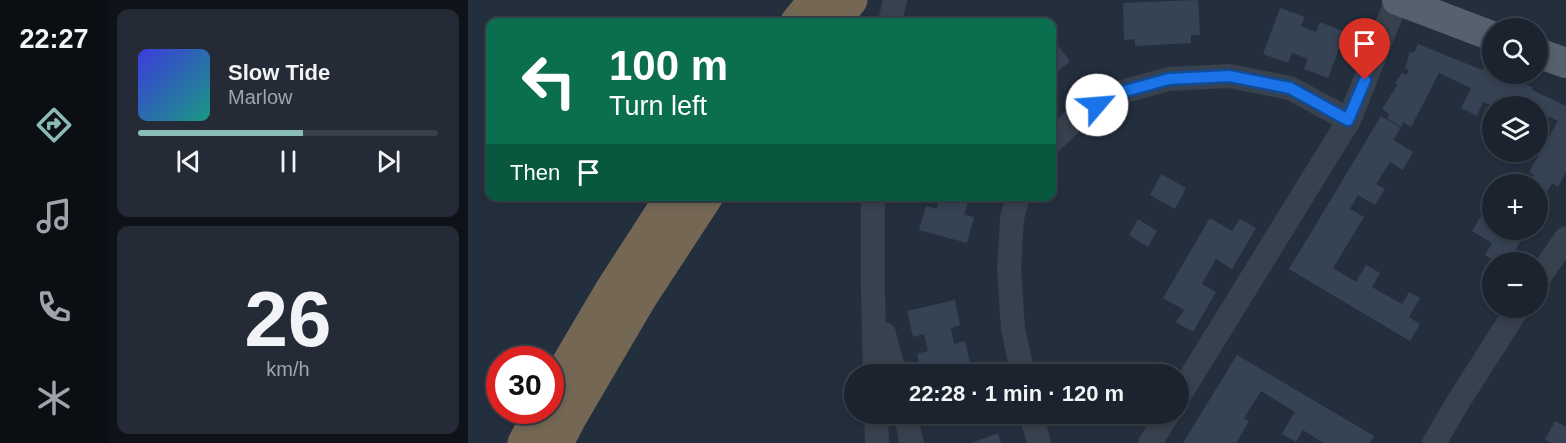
<!DOCTYPE html>
<meta charset="utf-8">
<style>
:root{--surface:#1b232e;--page:#242b36;--text:#f1f3f6;--muted:#a0a4aa;--line:#39404a;--accent:#8bbbb9}
body{margin:0;font-family:Helvetica,sans-serif;background:var(--page);color:var(--text);height:100vh;display:flex;flex-direction:column;font-size:22px;white-space:nowrap}
*{box-sizing:border-box;margin:0}
p{font-size:20px;color:var(--muted)}
.icon{flex:none;width:33px;height:33px;fill:none;stroke:currentColor;stroke-width:2;stroke-linecap:round;stroke-linejoin:round}
.map{position:relative;flex:1;overflow:hidden}
.sheet{display:flex;flex-direction:column;gap:9px;padding:9px;background:#0f1319;width:360px}
.sheet>*{flex:none}
.guide{position:absolute;left:18px;top:18px;width:570px;height:183px;border-radius:12px;box-shadow:0 3px 9px #0003,0 0 0 2px var(--line);background:#0b6e4f;color:#fff;overflow:hidden}
.controls{position:absolute;left:1014px;top:18px;display:grid;gap:12px}
.controls a{display:grid;place-items:center;width:66px;height:66px;border-radius:50%;background:var(--surface);box-shadow:0 3px 9px #0003,0 0 0 2px var(--line);font-size:30px}
.speed{position:absolute;left:18px;top:346px;display:flex;gap:12px;font-size:30px;font-weight:700;text-align:center}
.speed>*{display:grid;place-content:center;width:78px;height:78px;border-radius:50%;background:var(--surface);box-shadow:0 3px 9px #0003,0 0 0 2px var(--line);line-height:1}
.speed .limit{border:9px solid #d22;background:#fff;color:#111}
.pin{position:absolute;display:grid;place-items:center;width:51px;height:51px;color:#fff;margin:-62px -26px;border-radius:50% 50% 50% 0;rotate:-45deg;box-shadow:0 0 6px #0007}
.pin .icon{rotate:45deg}
.me{position:absolute;width:66px;margin:-33px;rotate:63deg;stroke-linejoin:round;filter:drop-shadow(0 0 4px #0008)}
.turn{display:flex;align-items:center;gap:21px;height:126px;padding:0 24px;font-size:27px}
.turn .icon{width:78px;height:78px;stroke-width:2.5}
.turn b{display:block;font-size:42px;line-height:51px}
.then{display:flex;align-items:center;height:57px;padding:0 24px;background:#0003;gap:12px;font-size:22px}
.sheet .widget{flex:1;display:flex;flex-direction:column;justify-content:center;gap:9px;min-width:0;padding:0 21px;border-radius:12px;background:var(--page)}
.sheet .dial{align-items:center;gap:0}
.dial b{font-size:78px;line-height:1}
.song{display:flex;align-items:center;gap:18px}
.cover{width:72px;height:72px;border-radius:9px;background:linear-gradient(135deg,hsl(240 70% 55%),hsl(170 70% 35%))}
.played{height:6px;border-radius:3px;background:linear-gradient(90deg,var(--accent) 55%,var(--line) 55%)}
.keys{display:flex;justify-content:space-around;direction:ltr}
.trip{position:absolute;left:376px;top:364px;width:345px;height:60px;border-radius:30px;background:var(--surface);box-shadow:0 3px 9px #0003,0 0 0 2px var(--line);font-weight:700;line-height:60px;text-align:center}
main{display:flex;flex:1;min-height:0}
.menu{display:flex;flex-direction:column;width:108px;justify-content:space-around;align-items:center;background:#0b0e12;color:var(--muted)}
.menu .icon{width:42px;height:42px}
.menu .on{color:var(--accent)}
.menu b{font-size:27px;color:var(--text)}
.map>svg:first-child{display:block}
.building{fill:#364354}
.lines{fill:none;stroke-linecap:round;stroke-linejoin:round}
.minor{stroke:#38414e;stroke-width:24}
.major{stroke:#56606e;stroke-width:30}
.highway{stroke:#746855;stroke-width:33}
.route-casing{stroke:#114b97;stroke-width:15}
.route{stroke:#1a73e8;stroke-width:10}
</style>
<main>
<nav class="menu">
<b>22:27</b>
<svg class="icon on" aria-label="directions" viewBox="0 0 24 24"><path d="M12 3l9 9-9 9-9-9zM9 14v-3h6M13 9l2 2-2 2"/></svg>
<svg class="icon" aria-label="music" viewBox="0 0 24 24"><path d="M9 18V5l10-2v13"/><circle cx="6" cy="18" r="3"/><circle cx="16" cy="16" r="3"/></svg>
<svg class="icon" aria-label="phone" viewBox="0 0 24 24"><path d="M5 4h4l2 5-3 2q2 4 5 5l2-3 5 2v4C11 20 4 13 5 4z"/></svg>
<svg class="icon" aria-label="climate" viewBox="0 0 24 24"><path d="M12 3v18M4 7l16 10M4 17L20 7"/></svg>
</nav>
<section class="sheet">
<div class="widget">
<div class="song"><i class="cover"></i><div><b>Slow Tide</b><p>Marlow</p></div></div>
<div class="played"></div>
<div class="keys"><svg class="icon" aria-label="previous" viewBox="0 0 24 24"><path d="M18 5L8 12l10 7zM5 5v14"/></svg><svg class="icon" aria-label="pause" viewBox="0 0 24 24"><path d="M8 5v14M16 5v14"/></svg><svg class="icon" aria-label="next" viewBox="0 0 24 24"><path d="M6 5l10 7-10 7zM19 5v14"/></svg></div>
</div>
<div class="widget dial"><b>26</b><p>km/h</p></div>
</section>
<div class="map">
<svg width="1098" height="443" viewBox="0 0 1098 443">
<rect width="100%" height="100%" fill="#242f3e"/>
<!-- building -->
<path class="building" d="M730,0l2,35h-9v8l-56,3v-7l-11,1 -1,-37z
M812,8l25,9 -4,9 15,6 4,-10 25,10 -17,46 -24,-9 4,-10 -16,-6 -4,10 -25,-9z
M584,38l18,23 -18,16z
M950,44l64,26 1,-2 9,4v2h5l35,13v3l34,16v66l-8,15 -6,-4 -14,24v-23h-10l6,-9 -5,-3 29,-51 -16,-7 -2,2 -2,-1v-9h-45l-10,-4 -6,14 -16,-8 10,-20 -32,-15 -28,54 -8,-5 -2,5 -14,-9 2,-4 -7,-5 16,-25 -3,-1 7,-10 4,2 3,-5 -4,-2 5,-16 4,1z
M913,116l20,12 -8,12 20,12 -10,18 -13,-8 -14,22 9,5 -10,16 -17,-10 -8,14 14,8 -31,51 23,14 10,-17 14,8 -8,14 30,17 7,-12 11,6 -11,19 11,7 -10,17 -121,-72z
M693,174l25,14 -11,21 -25,-14z
M472,196h40l-2,6 -9,-3 -5,16 10,2 -7,26 -48,-13 7,-24 11,3z
M1013,216l11,8v6h35l-13,22 -3,-2 -8,12h-7l-11,-7 7,-12 -20,-12z
M742,218l22,13 8,-12 16,9 -24,41 -16,-10 -14,25 14,8 -23,40 -17,-10 8,-12 -21,-12z
M670,219l19,12 -9,16 -19,-12z
M487,300l5,25 -9,3 3,16 11,-3 6,26 -33,8h-16l-5,-21 11,-3 -4,-17 -11,3 -6,-26z
M769,355l137,81 -4,7h-47l-20,-13 -7,12 -14,-8 13,-22 -34,-21 -17,27 5,3 -13,22h-53z
M1087,421l11,6v16h-14l-7,-3z
M530,433l3,10h-29z"/>
<g class="lines">
<!-- minor -->
<path class="minor" d="M422,22l5,-22
M584,141l25,-24 41,-24 51,-14 60,-3 61,12 59,32
M405,196v96l2,83
M550,196l-6,22 -3,51 4,60 10,46
M1070,279l28,-41
M416,334l11,41
M711,396l170,-276 48,-120
M408,414l1,29
M437,414l7,29
M563,414l8,29
M682,443l18,-29
M966,443l24,-41 60,-94"/>
<!-- major -->
<path class="major" d="M929,0l95,36
M1070,53l28,10"/>
<!-- highway -->
<path class="highway" d="M329,22l18,-22
M365,22l18,-22
M82,394l62,-105 60,-93
M56,443l17,-32
M89,443l13,-25 71,-121 66,-101"/>
</g>
<g class="lines">
<defs>
<path id="route" d="M629,105l21,-12 51,-14 60,-3 61,12 58,32 17,-40"/>
</defs>
<!-- route casing -->
<use href="#route" class="route-casing"/>
<!-- route -->
<use href="#route" class="route"/>
</g>
</svg>
<div class="controls">
<a><svg class="icon" aria-label="search" viewBox="0 0 24 24"><circle cx="10" cy="10" r="6"/><path d="M15 15l6 6"/></svg></a>
<a><svg class="icon" aria-label="layers" viewBox="0 0 24 24"><path d="M12 4l9 5-9 5-9-5zM3 14l9 5 9-5"/></svg></a>
<a>+</a>
<a>−</a>
</div>
<div class="speed"><div class="limit">30</div></div>
<div class="pin" style="left:897px;top:80px;background:#d93025"><svg class="icon" aria-label="arrive" viewBox="0 0 24 24"><path d="M6 21V4h12l-3 4 3 4H6"/></svg></div>
<svg class="me" style="left:629px;top:105px" viewBox="-20 -20 40 40"><circle r="19" fill="#fff"/><path d="M0-13L10 11 0 6-10 11z" fill="#1a73e8"/></svg>
<div class="trip">22:28 · 1 min · 120 m</div>
<div class="guide">
<div class="turn"><svg class="icon" aria-label="left" viewBox="0 0 24 24"><path d="M17 20v-9H6M10 6l-5 5 5 5"/></svg><div><b>100 m</b>Turn left</div></div>
<div class="then">Then<svg class="icon" aria-label="arrive" viewBox="0 0 24 24"><path d="M6 21V4h12l-3 4 3 4H6"/></svg></div>
</div>
</div>
</main>
